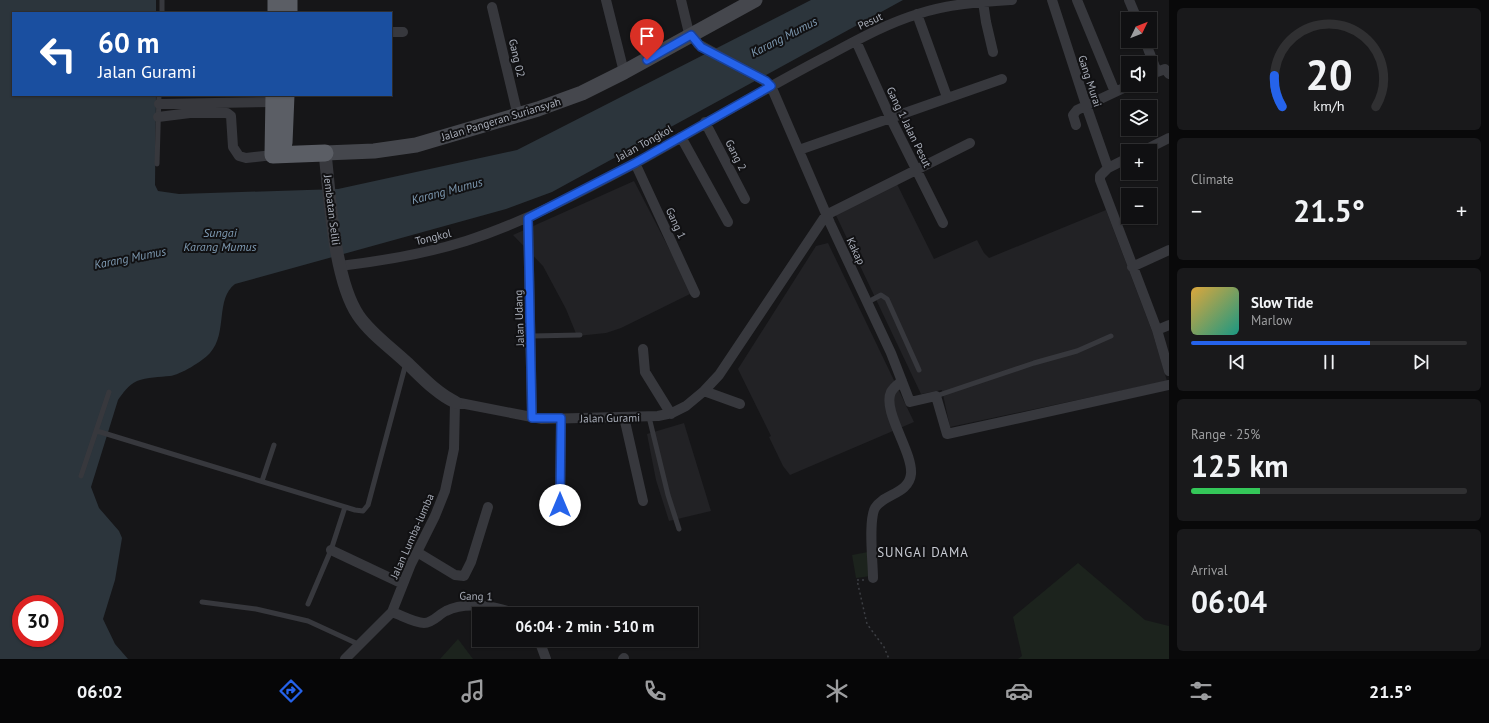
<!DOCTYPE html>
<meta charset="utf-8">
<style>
:root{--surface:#101012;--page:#19191b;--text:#f1f3f6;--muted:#9c9d9f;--line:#303032;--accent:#2563eb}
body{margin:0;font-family:"PT Sans",sans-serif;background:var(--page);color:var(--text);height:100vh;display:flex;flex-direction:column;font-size:15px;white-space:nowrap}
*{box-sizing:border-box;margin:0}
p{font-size:13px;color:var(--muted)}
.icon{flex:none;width:22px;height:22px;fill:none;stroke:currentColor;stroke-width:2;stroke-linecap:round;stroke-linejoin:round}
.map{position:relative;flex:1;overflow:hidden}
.details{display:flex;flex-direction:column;gap:8px;padding:8px;background:#09090a;width:320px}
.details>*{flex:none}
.guide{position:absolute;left:12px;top:12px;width:380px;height:84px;border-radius:0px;box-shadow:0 1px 3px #0004,0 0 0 1px var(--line);background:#1a4fa0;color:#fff;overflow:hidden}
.needle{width:26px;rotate:47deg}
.tools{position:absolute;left:1121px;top:12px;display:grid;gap:8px}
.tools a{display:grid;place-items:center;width:36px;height:36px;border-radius:0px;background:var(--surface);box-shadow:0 1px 3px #0004,0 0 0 1px var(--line);font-size:20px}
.speed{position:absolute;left:12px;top:595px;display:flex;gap:8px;font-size:20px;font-weight:700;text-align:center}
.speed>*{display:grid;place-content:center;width:52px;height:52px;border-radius:50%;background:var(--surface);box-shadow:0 1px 3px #0004,0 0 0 1px var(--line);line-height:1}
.speed .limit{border:6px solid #d22;background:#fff;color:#111}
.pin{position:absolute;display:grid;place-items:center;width:34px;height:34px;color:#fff;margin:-41px -17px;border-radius:50% 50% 50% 0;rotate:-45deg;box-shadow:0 0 4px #0007}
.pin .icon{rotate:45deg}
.me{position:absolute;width:44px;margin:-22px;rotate:0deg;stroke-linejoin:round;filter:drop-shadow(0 0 3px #0008)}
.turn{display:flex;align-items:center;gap:14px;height:84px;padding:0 20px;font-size:18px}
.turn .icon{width:52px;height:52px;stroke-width:2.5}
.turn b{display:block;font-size:28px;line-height:34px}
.big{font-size:30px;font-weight:700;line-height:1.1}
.details .card{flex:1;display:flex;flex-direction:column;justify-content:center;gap:6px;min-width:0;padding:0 14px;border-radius:6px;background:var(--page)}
.details .dial{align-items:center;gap:0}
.dial svg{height:104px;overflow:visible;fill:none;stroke:var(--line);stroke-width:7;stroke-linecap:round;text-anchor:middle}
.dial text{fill:var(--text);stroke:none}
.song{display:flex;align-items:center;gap:12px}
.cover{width:48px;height:48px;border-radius:6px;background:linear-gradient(135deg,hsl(40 70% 55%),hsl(170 70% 35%))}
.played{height:4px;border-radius:2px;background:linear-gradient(90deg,var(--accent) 65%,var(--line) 65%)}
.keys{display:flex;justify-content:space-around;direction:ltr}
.heat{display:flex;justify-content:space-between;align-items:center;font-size:22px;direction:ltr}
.charge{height:6px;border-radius:3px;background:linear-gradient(90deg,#34c759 25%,var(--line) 0)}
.trip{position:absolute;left:472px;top:607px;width:226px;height:40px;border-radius:0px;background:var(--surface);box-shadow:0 1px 3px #0004,0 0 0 1px var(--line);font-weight:700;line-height:40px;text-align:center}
.tab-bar{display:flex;height:64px;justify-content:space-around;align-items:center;background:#060607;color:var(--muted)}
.tab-bar .icon{width:28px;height:28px}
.tab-bar .selected{color:var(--accent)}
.tab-bar b{font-size:18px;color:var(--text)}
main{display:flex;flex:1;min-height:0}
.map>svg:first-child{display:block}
.built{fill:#222225}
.green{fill:#1c231d}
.water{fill:#2c353c;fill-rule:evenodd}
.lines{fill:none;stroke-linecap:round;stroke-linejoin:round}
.path{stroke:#3d3f44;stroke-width:1.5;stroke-dasharray:2 3;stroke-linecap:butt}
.service{stroke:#37383d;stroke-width:5}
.minor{stroke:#37383d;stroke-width:10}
.tertiary{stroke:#37383d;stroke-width:13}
.secondary{stroke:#45474d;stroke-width:15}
.trunk{stroke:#5b5e65;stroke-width:17}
.route-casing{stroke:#184099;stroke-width:10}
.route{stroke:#2563eb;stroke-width:7}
.labels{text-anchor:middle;stroke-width:4;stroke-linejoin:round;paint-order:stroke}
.street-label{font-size:11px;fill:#a8adb8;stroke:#111113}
.water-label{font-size:12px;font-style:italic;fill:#7f9bb3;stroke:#111113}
.quarter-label{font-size:13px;letter-spacing:1px;fill:#c9ccd4;stroke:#111113}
</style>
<main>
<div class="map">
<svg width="1169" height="659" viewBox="0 0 1169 659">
<rect width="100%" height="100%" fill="#161618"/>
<!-- built -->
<path class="built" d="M895,180l39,79 43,-19 7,13 5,5 117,-48 46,121 15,50 -217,46 -8,-37 -21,4 -88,-185z
M634,181l58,112 -71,35 -15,5 -29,3 -11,-27 -23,-43 -30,-31z
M828,243l86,179 -124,53 -7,-9 -14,-29 2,-1 -33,-67 78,-123z
M684,423l27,88 -42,10 -13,-41 -9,-46z"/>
<!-- green -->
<path class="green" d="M868,552l3,24 -15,2 -4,-23z
M1078,563l67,57 24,6v33h-151l4,-3 -9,-39z
M458,639l15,20h-33z"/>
<!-- water -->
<path class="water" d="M0,0h156v13h-143v82h143l-1,90 3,6 21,3 159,-5 179,-39 294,-150h92l-351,192 -46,17 -271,75c-20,15 -7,49 -25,69 -7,8 -30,22 -40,23 -10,1 -23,1 -33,5 -9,4 -14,12 -19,19l-27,87 8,21 20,23 3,7 -7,42 -12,39 12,25 13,15h-128zM21,604h34v34h-34z"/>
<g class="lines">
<!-- path -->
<path class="path" d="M864,580h-7l10,44 17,23 5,12"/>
<!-- service -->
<path class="service" d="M162,0v13
M157,164l2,-69
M868,302l13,-7 6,4 32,71
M532,336l48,-1
M936,396l98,-33 43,-12 34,-15
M649,417l19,78 11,34
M97,431l258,79 8,1 5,-6 38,-142
M81,476l28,-84
M262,481l12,-36
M202,602l54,7 52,12 50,23
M308,604l23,-54 14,-43"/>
<!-- minor -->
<path class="minor" d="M606,0l18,72
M681,0l7,29 10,15 67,37 6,5 59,137 61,130 19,49 26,-6 11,38 222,-49
M1052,0l34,105 22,63
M1077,0l38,92
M1129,0l8,19
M983,2l3,20 7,30
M492,7l26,109
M917,14l30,83
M391,32h12
M856,41l34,76 53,106
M1145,41l12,31 8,-3 4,5
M159,104l114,-2
M158,117l32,-4h37l4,3 2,31 6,9 7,2 27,-3
M705,122l40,77
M1076,125l-3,-10 4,-5 53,-25
M681,137l47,85
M799,150l203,-71
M1143,151l26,-13
M1128,158l-20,10 -8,8v4l57,150 12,41
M635,163l60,130
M528,218l4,200
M340,266c42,-5 85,-12 126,-25 59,-19 115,-49 170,-78 65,-36 129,-75 195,-109 28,-15 57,-31 87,-40 30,-10 63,-12 94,-14
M1132,267l37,-17
M1157,330l12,-5
M643,349l2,23 26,42
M704,391l36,13
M624,417l19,84
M560,505l1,-87
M331,550l72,34
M417,552l38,23 9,1 7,-14 17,-55
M873,578c0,-15 -5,-57 2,-70 8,-14 34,-14 36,-34 2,-22 -29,-63 -20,-82 2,-4 7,-8 11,-11
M392,612c9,3 23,11 32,11 9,0 15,-9 22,-12 19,-10 50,-5 70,3
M539,640l7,19
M345,659l47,-47 19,-48 24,-48 10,-25 9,-42 1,-47 87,17 116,-3 14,-3 14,-7 18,-15 15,-16 107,-160 144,-72
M623,659l1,-1"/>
<!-- tertiary -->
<path class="tertiary" d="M325,153c5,45 9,126 33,162 12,18 32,32 48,47 15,14 30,31 49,40"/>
<!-- secondary -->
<path class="secondary" d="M325,153l49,-2 42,-6 122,-36 44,-16 42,-21 131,-72"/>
<!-- trunk -->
<path class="trunk" d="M276,0v13
M289,13v-13
M274,95l-1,60 52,-2
M284,143l2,-48"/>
</g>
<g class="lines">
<defs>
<path id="route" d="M560,505l1,-87h-29l-4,-200 107,-55 136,-77 -5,-5 -65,-34 -10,-12 -44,25"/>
</defs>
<!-- route casing -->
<use href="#route" class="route-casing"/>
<!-- route -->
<use href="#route" class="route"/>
</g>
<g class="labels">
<!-- street labels -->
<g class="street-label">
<text transform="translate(870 21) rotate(-25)" y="4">Pesut</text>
<text transform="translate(517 58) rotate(77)" y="4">Gang 02</text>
<text transform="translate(1090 81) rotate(72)" y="4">Gang Murai</text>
<text transform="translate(501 119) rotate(-17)" y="4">Jalan Pangeran Suriansyah</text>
<text transform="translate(909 127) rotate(64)" y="4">Gang 1 Jalan Pesut</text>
<text transform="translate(644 143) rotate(-29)" y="4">Jalan Tongkol</text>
<text transform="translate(736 155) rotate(63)" y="4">Gang 2</text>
<text transform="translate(332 210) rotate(83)" y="4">Jembatan Selili</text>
<text transform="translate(676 223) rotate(65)" y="4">Gang 1</text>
<text transform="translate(433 237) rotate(-14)" y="4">Tongkol</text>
<text transform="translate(856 251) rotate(65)" y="4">Kakap</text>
<text transform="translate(519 318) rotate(-92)" y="4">Jalan Udang</text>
<text transform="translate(610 418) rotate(-1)" y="4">Jalan Gurami</text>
<text transform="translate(412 536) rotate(-66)" y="4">Jalan Lumba-lumba</text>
<text transform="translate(476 596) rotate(2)" y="4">Gang 1</text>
</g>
<!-- water labels -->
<g class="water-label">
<text transform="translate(784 37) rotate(-27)" y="4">Karang Mumus</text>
<text transform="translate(447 191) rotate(-15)" y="4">Karang Mumus</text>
<text x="220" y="237">Sungai<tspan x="220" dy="14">Karang Mumus</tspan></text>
<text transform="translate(130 258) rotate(-11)" y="4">Karang Mumus</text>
</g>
<!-- quarter labels -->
<g class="quarter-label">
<text x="923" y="557">SUNGAI DAMA</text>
</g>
</g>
</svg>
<div class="tools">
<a><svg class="needle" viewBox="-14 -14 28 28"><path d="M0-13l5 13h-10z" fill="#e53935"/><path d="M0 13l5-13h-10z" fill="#9c9d9f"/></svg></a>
<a><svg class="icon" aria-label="sound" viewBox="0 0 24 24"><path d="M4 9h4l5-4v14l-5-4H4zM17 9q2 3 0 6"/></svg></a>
<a><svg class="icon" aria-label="layers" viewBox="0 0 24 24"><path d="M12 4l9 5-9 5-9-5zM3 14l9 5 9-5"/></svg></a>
<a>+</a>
<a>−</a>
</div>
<div class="speed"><div class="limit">30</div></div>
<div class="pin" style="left:647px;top:60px;background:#d93025"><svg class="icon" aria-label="arrive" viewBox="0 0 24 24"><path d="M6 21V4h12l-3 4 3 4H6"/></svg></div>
<svg class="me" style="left:560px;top:505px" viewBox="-20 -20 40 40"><circle r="19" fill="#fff"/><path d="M0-13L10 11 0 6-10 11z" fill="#2563eb"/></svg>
<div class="trip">06:04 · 2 min · 510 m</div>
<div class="guide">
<div class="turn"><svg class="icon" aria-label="left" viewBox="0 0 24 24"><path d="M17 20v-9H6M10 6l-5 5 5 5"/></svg><div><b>60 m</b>Jalan Gurami</div></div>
</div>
</div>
<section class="details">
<div class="card dial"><svg viewBox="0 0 100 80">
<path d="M14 69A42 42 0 1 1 86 69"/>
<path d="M14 69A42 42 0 0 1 8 45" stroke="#2563eb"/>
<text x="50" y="56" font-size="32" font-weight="700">20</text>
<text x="50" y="72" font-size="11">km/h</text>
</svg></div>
<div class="card"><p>Climate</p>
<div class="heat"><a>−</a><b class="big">21.5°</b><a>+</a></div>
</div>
<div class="card">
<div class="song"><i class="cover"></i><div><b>Slow Tide</b><p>Marlow</p></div></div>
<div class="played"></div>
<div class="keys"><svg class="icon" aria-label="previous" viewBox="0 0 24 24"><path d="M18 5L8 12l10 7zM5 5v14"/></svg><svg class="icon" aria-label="pause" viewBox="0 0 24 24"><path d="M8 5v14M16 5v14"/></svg><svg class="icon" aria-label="next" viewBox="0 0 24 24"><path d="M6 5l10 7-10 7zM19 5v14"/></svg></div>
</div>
<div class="card"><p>Range · 25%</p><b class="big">125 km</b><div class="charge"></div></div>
<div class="card"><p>Arrival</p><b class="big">06:04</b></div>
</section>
</main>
<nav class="tab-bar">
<b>06:02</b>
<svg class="icon selected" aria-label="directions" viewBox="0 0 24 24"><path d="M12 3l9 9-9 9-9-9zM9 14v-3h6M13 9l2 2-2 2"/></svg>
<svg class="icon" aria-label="music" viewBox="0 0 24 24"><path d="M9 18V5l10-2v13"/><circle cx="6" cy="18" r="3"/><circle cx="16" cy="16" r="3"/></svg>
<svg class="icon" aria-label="phone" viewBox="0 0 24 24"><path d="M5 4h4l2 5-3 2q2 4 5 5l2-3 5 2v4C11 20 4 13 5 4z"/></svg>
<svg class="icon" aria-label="climate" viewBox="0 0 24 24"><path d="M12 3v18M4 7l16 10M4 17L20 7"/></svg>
<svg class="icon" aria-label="car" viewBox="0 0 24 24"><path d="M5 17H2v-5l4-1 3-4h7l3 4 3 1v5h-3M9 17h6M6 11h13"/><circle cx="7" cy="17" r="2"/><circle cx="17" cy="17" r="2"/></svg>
<svg class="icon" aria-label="filters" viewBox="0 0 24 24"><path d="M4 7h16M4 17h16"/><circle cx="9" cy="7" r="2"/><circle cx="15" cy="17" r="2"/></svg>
<b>21.5°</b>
</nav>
